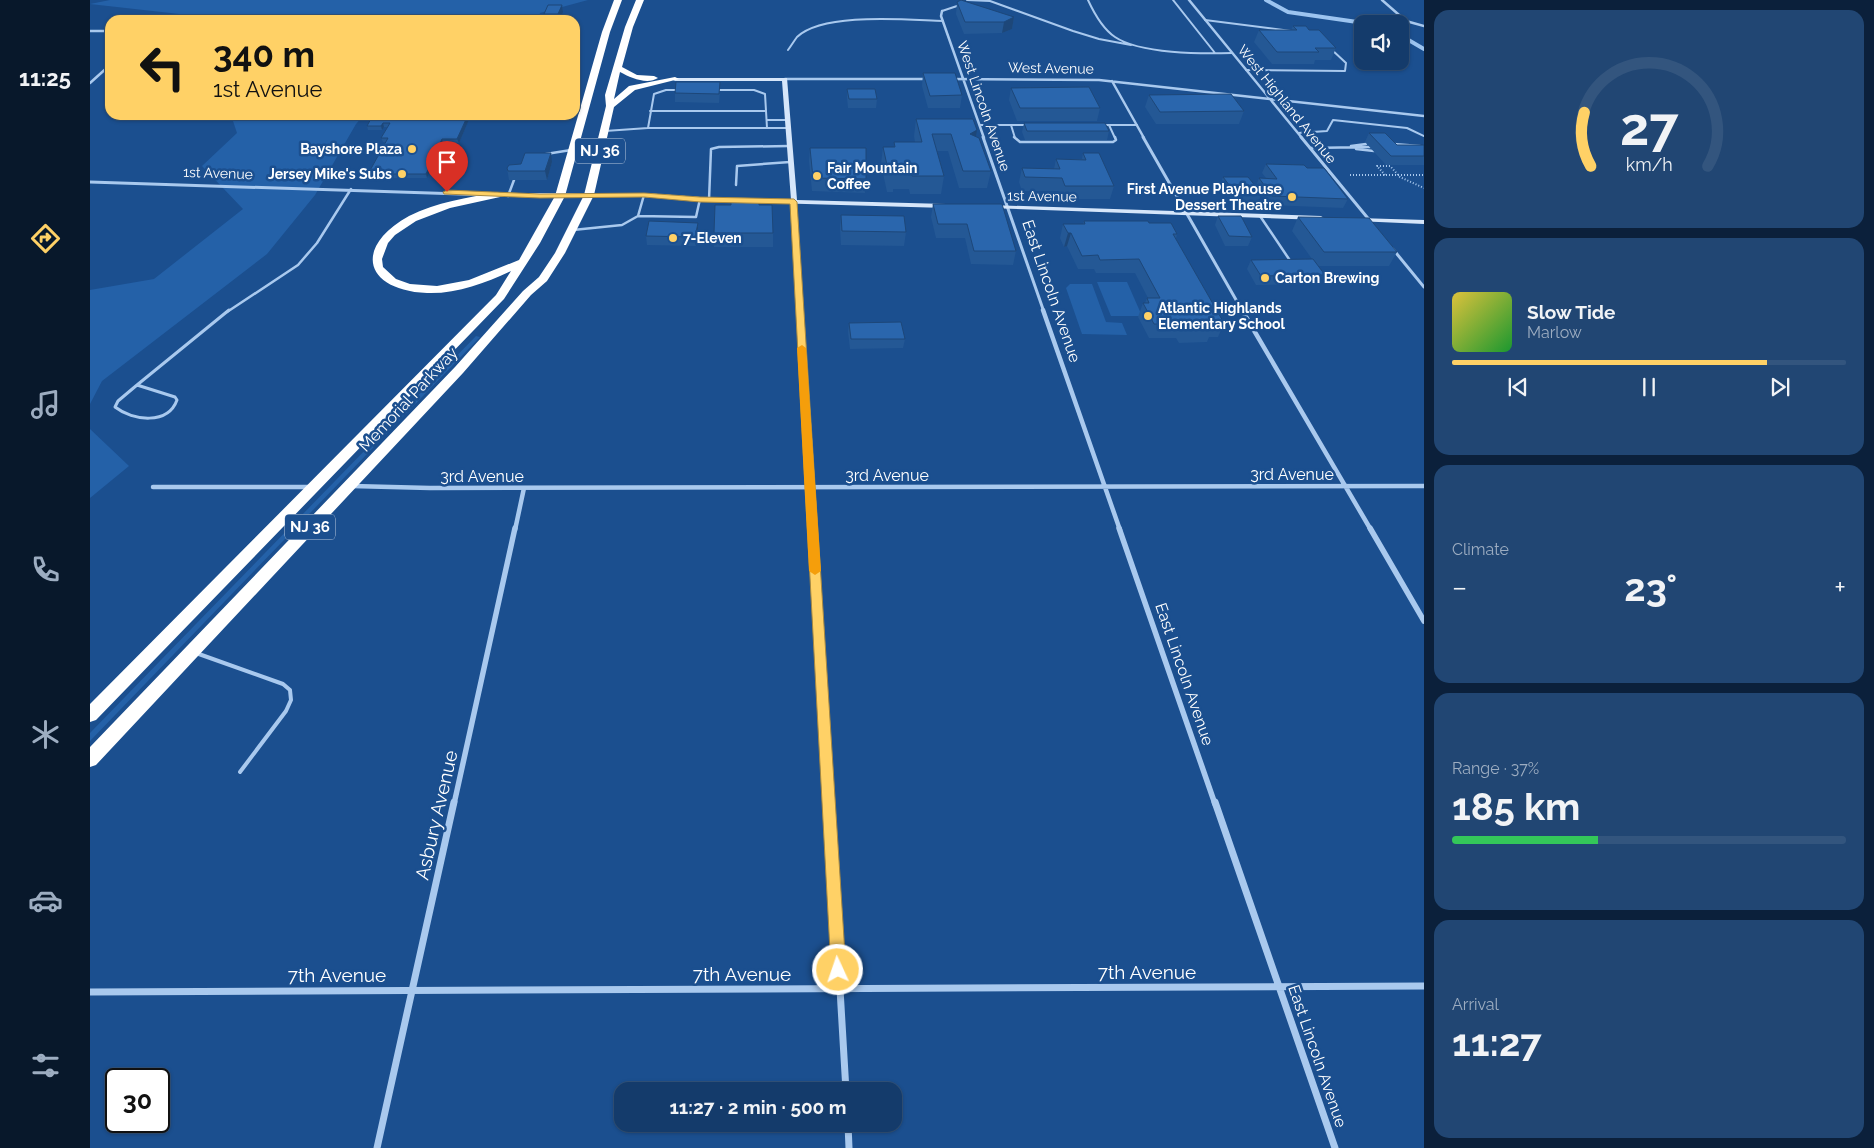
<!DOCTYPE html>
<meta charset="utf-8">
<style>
:root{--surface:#143b6b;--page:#214673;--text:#f1f3f6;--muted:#9dadc1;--line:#33557e;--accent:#ffd166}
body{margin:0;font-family:Raleway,sans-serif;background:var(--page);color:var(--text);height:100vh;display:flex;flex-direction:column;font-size:19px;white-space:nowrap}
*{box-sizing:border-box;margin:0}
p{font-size:16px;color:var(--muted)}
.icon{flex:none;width:28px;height:28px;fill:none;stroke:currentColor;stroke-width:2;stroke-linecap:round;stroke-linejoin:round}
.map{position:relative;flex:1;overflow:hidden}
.sheet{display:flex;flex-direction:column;gap:10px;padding:10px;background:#0b203b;width:450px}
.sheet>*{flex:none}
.hud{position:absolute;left:15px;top:15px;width:475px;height:105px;border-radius:15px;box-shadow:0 1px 4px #0004,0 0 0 1px var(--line);background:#ffd166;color:#111;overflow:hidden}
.fabs{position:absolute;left:1264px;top:15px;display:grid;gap:10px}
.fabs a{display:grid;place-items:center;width:55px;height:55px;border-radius:10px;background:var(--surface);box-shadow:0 1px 4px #0004,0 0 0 1px var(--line);font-size:25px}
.speed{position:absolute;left:15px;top:1068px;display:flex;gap:10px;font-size:25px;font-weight:700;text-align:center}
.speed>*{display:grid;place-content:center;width:65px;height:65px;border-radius:50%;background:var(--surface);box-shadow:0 1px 4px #0004,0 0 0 1px var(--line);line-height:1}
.speed .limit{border:2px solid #111;border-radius:8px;background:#fff;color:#111}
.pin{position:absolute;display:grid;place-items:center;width:42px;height:42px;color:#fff;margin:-51px -21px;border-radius:50% 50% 50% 0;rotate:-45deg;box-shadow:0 0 5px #0007}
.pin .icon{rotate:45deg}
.me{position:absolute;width:55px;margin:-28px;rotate:357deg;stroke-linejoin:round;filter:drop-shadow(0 0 4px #0008)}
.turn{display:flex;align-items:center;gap:18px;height:105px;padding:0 25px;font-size:22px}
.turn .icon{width:65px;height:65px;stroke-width:2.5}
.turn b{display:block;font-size:35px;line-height:42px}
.big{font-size:38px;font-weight:700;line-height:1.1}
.sheet .card{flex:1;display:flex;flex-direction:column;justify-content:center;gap:8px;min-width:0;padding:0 18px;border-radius:15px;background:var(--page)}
.sheet .dial{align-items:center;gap:0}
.dial svg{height:130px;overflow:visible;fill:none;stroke:var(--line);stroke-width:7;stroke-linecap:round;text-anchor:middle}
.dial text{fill:var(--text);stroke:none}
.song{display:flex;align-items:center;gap:15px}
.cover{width:60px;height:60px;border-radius:8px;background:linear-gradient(135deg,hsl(50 70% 55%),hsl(130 70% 35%))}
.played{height:5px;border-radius:2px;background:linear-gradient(90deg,var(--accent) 80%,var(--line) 80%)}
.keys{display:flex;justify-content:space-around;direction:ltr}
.heat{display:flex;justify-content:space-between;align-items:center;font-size:28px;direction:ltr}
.charge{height:8px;border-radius:4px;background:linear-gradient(90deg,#34c759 37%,var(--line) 0)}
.trip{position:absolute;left:524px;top:1082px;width:288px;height:50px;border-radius:15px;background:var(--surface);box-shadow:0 1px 4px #0004,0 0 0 1px var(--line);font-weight:700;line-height:50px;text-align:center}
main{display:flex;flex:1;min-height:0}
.tabs{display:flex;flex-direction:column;width:90px;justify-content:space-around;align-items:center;background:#08182b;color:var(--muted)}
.tabs .icon{width:35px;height:35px}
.tabs .on{color:var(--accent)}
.tabs b{font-size:22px;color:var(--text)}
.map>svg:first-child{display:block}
.green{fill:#2461a8}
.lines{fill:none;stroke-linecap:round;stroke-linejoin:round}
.stream{stroke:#9cc4f0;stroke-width:4}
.path{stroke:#a9c9ee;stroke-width:2;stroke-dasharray:1 2;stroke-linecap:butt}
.lane-far3{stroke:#a9c9ee;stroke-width:2}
.lane-far2{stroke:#a9c9ee;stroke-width:2.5}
.lane-far1{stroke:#a9c9ee;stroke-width:3}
.lane{stroke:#a9c9ee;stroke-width:4}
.street-far4{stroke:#a9c9ee;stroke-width:2.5}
.street-far3{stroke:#a9c9ee;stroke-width:3}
.street-far2{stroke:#a9c9ee;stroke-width:4.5}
.street-far1{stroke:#a9c9ee;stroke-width:5.5}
.street{stroke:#a9c9ee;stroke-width:7}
.secondary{fill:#d6e6fa;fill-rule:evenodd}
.highway{fill:#fff;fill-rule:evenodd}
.wall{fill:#245895}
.shaded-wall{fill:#1d4779}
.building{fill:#2a66ad;stroke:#1d4779}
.route{fill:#ffd166;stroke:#a68842}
.slow{fill:#f59e0b}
.poi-dot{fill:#ffd166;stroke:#1b4f8f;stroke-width:2}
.labels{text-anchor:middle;stroke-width:5;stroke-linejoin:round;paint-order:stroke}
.far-street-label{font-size:14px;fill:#fff;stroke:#1b4f8f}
.far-poi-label{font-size:14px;font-weight:bold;fill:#fff;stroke:#1b4f8f;text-anchor:start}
.shield{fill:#1b4f8f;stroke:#bbcadd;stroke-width:1}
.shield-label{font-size:15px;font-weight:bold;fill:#fff}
.street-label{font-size:16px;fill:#fff;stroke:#1b4f8f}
.near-street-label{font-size:19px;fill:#fff;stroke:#1b4f8f}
</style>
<main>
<nav class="tabs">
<b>11:25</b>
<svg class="icon on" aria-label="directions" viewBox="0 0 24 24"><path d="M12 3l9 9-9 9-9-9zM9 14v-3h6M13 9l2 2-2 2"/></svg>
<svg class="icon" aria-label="music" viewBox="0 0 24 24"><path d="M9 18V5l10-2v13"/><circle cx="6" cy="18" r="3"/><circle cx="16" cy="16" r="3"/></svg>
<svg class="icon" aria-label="phone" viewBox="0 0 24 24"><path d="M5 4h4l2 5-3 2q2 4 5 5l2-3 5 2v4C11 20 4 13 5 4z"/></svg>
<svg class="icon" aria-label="climate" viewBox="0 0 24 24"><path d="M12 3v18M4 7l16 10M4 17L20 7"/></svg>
<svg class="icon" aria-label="car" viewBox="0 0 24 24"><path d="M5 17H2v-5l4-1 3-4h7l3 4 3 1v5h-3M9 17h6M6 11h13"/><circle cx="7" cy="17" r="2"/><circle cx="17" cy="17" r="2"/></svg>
<svg class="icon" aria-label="filters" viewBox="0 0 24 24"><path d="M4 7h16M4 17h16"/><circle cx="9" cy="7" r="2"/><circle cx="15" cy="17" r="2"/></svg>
</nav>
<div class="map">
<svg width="1334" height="1148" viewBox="0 0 1334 1148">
<rect width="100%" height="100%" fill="#1b4f8f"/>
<!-- green -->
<path class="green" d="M20,0h478l-48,13 -2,7h-305l-143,-16z
M141,115h133l-8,9 -41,71 -48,59 -165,127 -12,23v-114l64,-11 89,-70 -41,-43 35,-33z
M1007,282h30l15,34h-31z
M980,284h22l14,38 16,1 5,12 -45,-1 -16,-46z
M386,336l4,1 -390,404v-8z
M0,429l39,37 -39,32z"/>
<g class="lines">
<!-- stream -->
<path class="stream" d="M1176,0l22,12 83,12
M1310,35l24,14"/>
<!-- path -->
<path class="path" d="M1260,175h74
M1295,175l-8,-9h13l10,11 24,11"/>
<!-- lane-far3 -->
<path class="lane-far3" d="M877,0l23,1 83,30 26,8 32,6
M998,0c6,13 15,29 27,37 25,17 87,17 117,16
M1083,0l42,53
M852,11l18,-6
M1115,20l86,11
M698,50c3,-4 6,-9 9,-13 27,-25 110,-17 146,-16
M1156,70l99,1 1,-8 -15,-14
M626,90h38l11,4 2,34
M560,111h116
M677,120h21
M890,125h31
M1011,125h36
M1019,125l6,13
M558,128l6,-34 12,-4h13
M515,131l43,-3h140
M1208,133l29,-2 6,-11 74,8 17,8
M925,138l-4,-13h16"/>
<!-- lane-far2 -->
<path class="lane-far2" d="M924,137l6,5h93l3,-2 -1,-3
M1303,144l27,2
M1261,146l15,-2
M1220,148l60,-1
M1266,149l18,2
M456,154l25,-4
M646,185l1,-19 53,-4
M418,196l6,-16
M619,200l2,-51 8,-2 70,-1
M548,216l6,-21
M1170,216l31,46
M483,230l49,-5 16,-9 58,1 4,-18
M137,312l71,-47 19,-22 34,-54"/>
<!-- lane-far1 -->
<path class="lane-far1" d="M47,385l38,12 2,3c-9,25 -44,21 -62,7l3,-6z
M47,385l92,-75"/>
<!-- lane -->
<path class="lane" d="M106,653l87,31 7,6 1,10 -5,11 -46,61"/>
<!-- street-far4 -->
<path class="street-far4" d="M1099,0l113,138
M1292,0l24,21 18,5
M852,11l-1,5 43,122
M0,31h20
M695,79h144
M860,79l149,1 325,36
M1022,81l32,57
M0,83l20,-18"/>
<!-- street-far3 -->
<path class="street-far3" d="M893,137l61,175
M1053,137l100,175
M1211,137l70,85
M0,182l401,13
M704,202l6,110
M1302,248l32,39"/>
<!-- street-far2 -->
<path class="street-far2" d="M710,310l13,220
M953,310l77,220
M1152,310l129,220
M262,486l78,2 994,-2
M63,487h158
M425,530l9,-42"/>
<!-- street-far1 -->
<path class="street-far1" d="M723,528l16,276
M1029,528l96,276
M1280,528l54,93
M364,804l61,-276"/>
<!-- street -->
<path class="street" d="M739,802l17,289
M1125,802l120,346
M0,992l1334,-6
M758,1124l1,24
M287,1148l77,-346"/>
<!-- secondary -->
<path class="secondary" d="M583,78h114l10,122 149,4 3,2 -3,2 -246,-7 -56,-4h-147l-3,-2 3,-2h147l56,4 91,3 -9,-119h-107l-2,-1z
M900,205l331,11 3,2 -3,2 -333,-12 -1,-1z
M1268,218l66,2v4l-68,-3v-2z"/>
<!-- highway -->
<path class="highway" d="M524,0h8l-12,32 -45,164 -25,47 -36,56 -408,421 -6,2v-18l406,-409 15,-24c-26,12 -54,23 -84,22 -63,-3 -74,-46 -18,-77 27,-14 59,-18 88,-24l3,1v4l-50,11 -34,13 -21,14 -7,8 -6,16 1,8 13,12 14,5 27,2 32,-6 50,-20 36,-64 47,-164z
M546,0h8l-11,27 -11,40 15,8 17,1 4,2c-11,7 -27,0 -38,-6l-6,27 15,-13 46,-9 4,2 -44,11 -21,17 -20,88 -29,58 -18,28 -16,14 -68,78 -367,392 -6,2v-20l365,-380 68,-76 16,-14 16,-24 29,-58 22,-89 -1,-11 20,-68z"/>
</g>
<!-- wall -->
<path class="wall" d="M867,2l57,15 -2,12 -10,4 -38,1 -8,-20z
M472,5l1,7 -3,8h-15l-1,-6z
M1203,26l16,4 27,18 -5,12h-16l-1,4h-42l-18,-22 5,-12h32z
M833,73l39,22 -2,13h-32l-6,-22z
M921,88l89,20 -3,13h-80l-8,-21z
M757,89l30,10 -1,9h-28l-1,-10z
M630,91l-1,12 -44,-1v-9z
M1059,95l95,16 -5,13h-83l-11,-17z
M283,115h98l-12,28h-16l-16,35h-58l-1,-4 17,-32h-2l-2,-4 6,-11h-3l-2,3h-14l-1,-4z
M826,119l60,18 15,34 -4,17h-28l-11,-37h-11l7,25 -3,18h-31l-1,-5h-16v3h-6l-6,-28 2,-17h11v-5h21l-1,-6z
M934,123l85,8 -2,9h-82l-3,-8z
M1279,133l28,12h27v20h-38l-21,-23z
M720,148l56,31 -1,14 -53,-2 -3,-30z
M993,153l31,33 -4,13h-48l-3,-8h-37l-3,-9 3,-14 32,1 2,-10h26z
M462,162l-5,18h-38l-2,-12 14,-4z
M1176,164l41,4 41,31 -5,9 -75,-3 -7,-10 -3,8h-26l-12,-17 3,-9 33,9 3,-8h7l-4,-5z
M843,204l83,47 -3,14 -42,-1 -6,-26h-29l-5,-21z
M669,205l14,28v14h-59v-14z
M751,215l65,17 -2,14 -63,-1 -1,-17z
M1128,216l34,21 -4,9h-23l-10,-21z
M1208,217l99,35 -8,14h-71l7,9 -5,9 -64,1 -9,-16 4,-9 61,-1 -20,-28z
M994,221l65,2 28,11 -1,5 48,84 -6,14h-9l-2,5 -28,1 -3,-5h-27l-11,-21 5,-14h2l2,-5h1l-13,-25h-39l-2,-4h-16l-11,-23 -3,1 -4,-9 3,-14h20z
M608,223v9l-2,14 -49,-1 -1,-9z
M759,323l56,16 -2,9 -53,1 -2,-17z"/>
<!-- shaded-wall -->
<path class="shaded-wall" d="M472,5l1,7 -3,8h-1l-1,-6z
M924,17l-2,12 -10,4 2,-11z
M378,115h3l-12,28 -2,-4z
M293,123l1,4 -2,3 -1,-4z
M887,130l-3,18 -4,-14z
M352,139l1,4 -16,35 -1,-4z
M461,153l1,9 -5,18 -2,-9z
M608,223v9l-2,14 -1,-9z
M978,233h3l-4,13 -3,1z"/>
<!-- building -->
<path class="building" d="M871,0l53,17 -10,5h-39l-8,-20z
M458,5h14l-4,9h-14z
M1203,26h13l3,4h10l17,18h-21l4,4h-42l-18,-22h38z
M833,73h32l7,22 -32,1z
M586,82h44l-1,12 -44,-1z
M999,87l11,21h-80l-9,-20z
M757,89h28l2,10h-28z
M1141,94l13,17 -84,1 -11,-17z
M283,115h95l-11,24h-15l-16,35h-58l20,-36h-7l9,-15h-7l-2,3h-14z
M826,119h57l4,11 -7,4 9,4 12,33h-28l-12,-37h-19l12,42h-32l-1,-4h-16v2h-6l-6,-27h12l-1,-5h28z
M934,123h81l4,8h-82z
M1279,133h16l12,12h27v11h-33z
M720,148h56v31l-53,-1z
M435,153h26l-6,18h-37l-1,-3 2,-3 12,-1z
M993,153h16l15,33h-49l-3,-8 -37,-1 -3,-9 38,1 -4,-10 30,1z
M1176,164l38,1 3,3h17l24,31 -76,-3 -13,-18 18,1z
M1133,177h25l14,17h-26z
M641,200h28v5h13l1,28h-59l1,-28h16z
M843,204h69l14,47h-42l-7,-27h-29z
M751,215l63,1 2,16 -64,-1z
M1128,216h23l11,21 -23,-1z
M1208,217l71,1 28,34h-73z
M559,221l49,2 -3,14 -49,-1z
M994,221h64l1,2h22l6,11h-4l51,89h-14l3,5 -28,1 -3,-5h-28l-11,-21h6l-2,-5h13l-21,-39 -39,1 -2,-5 -16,1 -11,-23h-3l-5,-9h22z
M1223,259l12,16 -64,1 -10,-16z
M811,322l4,17h-54l-2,-16z"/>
<!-- route -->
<path class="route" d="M357,190l93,4 104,-1 56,4 94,2 3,3 49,768 -2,6 -6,2 -5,-2 -2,-6 -41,-766 -90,-2 -56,-5 -104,1 -96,-4 -1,-2z"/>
<!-- slow -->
<path class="slow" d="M712,345l4,3 15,223 -6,4 -6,-4 -12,-223z"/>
<!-- markers -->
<g class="poi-dot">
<circle cx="322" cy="149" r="5"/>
<circle cx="312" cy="174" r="5"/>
<circle cx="727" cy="176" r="5"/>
<circle cx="1202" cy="197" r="5"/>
<circle cx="583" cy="238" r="5"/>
<circle cx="1175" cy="278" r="5"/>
<circle cx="1058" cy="316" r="5"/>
</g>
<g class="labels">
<!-- far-street labels -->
<g class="far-street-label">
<text transform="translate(961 68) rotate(1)" y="5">West Avenue</text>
<text transform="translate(1197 104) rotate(51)" y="5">West Highland Avenue</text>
<text transform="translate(894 106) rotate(71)" y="5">West Lincoln Avenue</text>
<text transform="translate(128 173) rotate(2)" y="5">1st Avenue</text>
<text transform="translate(952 196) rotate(1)" y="5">1st Avenue</text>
</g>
<!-- far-poi labels -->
<g class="far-poi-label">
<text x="312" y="154" text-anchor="end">Bayshore Plaza</text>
<text x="737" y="173">Fair Mountain<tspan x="737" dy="16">Coffee</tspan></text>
<text x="302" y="179" text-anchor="end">Jersey Mike's Subs</text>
<text x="1192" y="194" text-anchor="end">First Avenue Playhouse<tspan x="1192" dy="16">Dessert Theatre</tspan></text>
<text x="593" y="243">7-Eleven</text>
<text x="1185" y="283">Carton Brewing</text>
<text x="1068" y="313">Atlantic Highlands<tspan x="1068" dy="16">Elementary School</tspan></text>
</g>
<!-- shield labels -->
<g class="shield">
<rect x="485" y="138.5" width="50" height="25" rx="4"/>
<rect x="195" y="514.5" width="50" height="25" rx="4"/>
</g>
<g class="shield-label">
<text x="510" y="156">NJ 36</text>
<text x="220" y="532">NJ 36</text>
</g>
<!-- street labels -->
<g class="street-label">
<text transform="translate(962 291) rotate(71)" y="6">East Lincoln Avenue</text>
<text transform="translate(318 399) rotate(-47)" y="6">Memorial Parkway</text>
<text x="1202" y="480">3rd Avenue</text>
<text x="797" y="481">3rd Avenue</text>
<text x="392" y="482">3rd Avenue</text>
<text transform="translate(1095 674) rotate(71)" y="6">East Lincoln Avenue</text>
<text transform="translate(1228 1056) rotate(71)" y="6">East Lincoln Avenue</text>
</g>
<!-- near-street labels -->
<g class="near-street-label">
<text transform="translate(346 815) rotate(-77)" y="7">Asbury Avenue</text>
<text x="1057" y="979">7th Avenue</text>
<text x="652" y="981">7th Avenue</text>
<text x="247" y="982">7th Avenue</text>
</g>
</g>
</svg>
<div class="fabs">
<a><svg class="icon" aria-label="sound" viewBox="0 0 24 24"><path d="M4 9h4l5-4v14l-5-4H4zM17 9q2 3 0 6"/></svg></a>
</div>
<div class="speed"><div class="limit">30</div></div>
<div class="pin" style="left:357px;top:192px;background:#d93025"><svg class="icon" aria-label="arrive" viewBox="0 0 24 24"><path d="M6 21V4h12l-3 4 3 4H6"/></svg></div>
<svg class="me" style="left:748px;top:970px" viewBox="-20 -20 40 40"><circle r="17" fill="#ffd166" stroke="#fff" stroke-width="3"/><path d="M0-11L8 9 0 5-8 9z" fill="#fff"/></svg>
<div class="trip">11:27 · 2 min · 500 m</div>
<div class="hud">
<div class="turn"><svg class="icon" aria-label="left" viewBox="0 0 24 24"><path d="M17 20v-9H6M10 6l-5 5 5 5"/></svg><div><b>340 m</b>1st Avenue</div></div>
</div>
</div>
<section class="sheet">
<div class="card dial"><svg viewBox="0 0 100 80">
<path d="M14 69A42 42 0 1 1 86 69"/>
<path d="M14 69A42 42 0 0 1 10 36" stroke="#ffd166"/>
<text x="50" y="56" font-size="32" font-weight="700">27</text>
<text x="50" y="72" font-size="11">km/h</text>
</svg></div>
<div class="card">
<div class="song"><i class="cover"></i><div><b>Slow Tide</b><p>Marlow</p></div></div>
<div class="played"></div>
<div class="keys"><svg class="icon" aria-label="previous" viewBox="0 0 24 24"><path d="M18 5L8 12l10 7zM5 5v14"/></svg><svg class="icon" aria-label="pause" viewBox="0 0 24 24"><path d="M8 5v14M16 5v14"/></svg><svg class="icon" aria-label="next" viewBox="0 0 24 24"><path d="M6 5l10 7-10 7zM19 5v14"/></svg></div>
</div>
<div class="card"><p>Climate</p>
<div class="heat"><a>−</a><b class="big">23°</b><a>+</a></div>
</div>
<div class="card"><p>Range · 37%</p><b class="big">185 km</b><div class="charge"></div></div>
<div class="card"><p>Arrival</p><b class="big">11:27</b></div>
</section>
</main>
